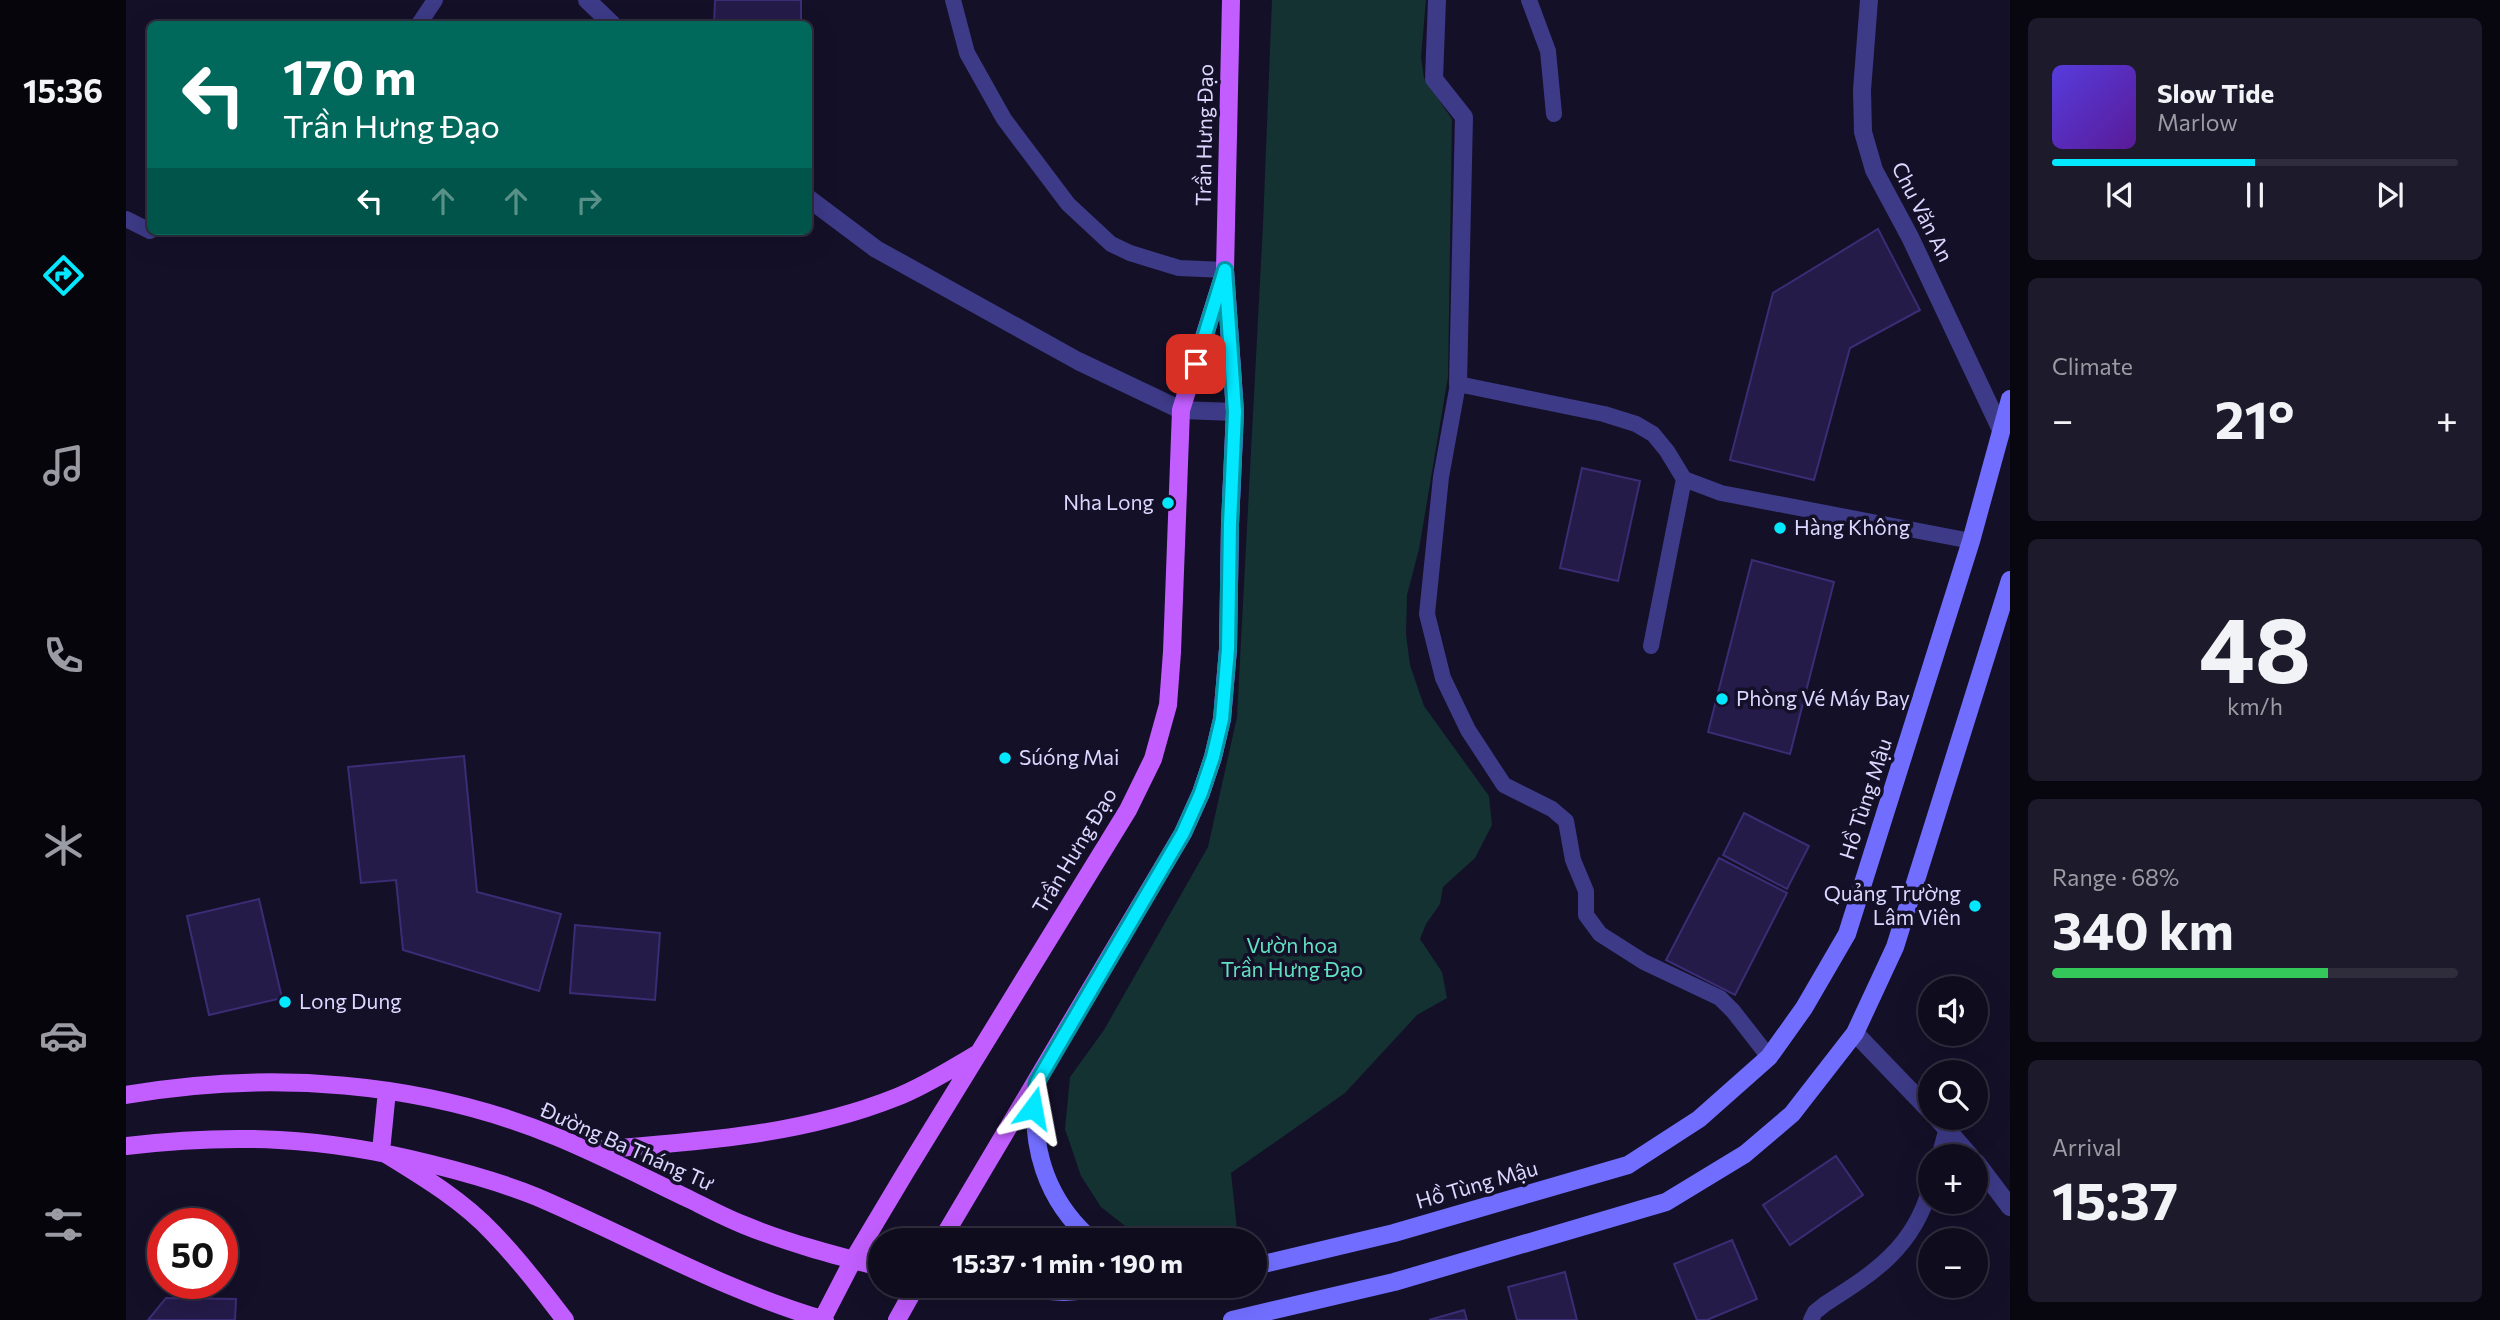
<!DOCTYPE html>
<meta charset="utf-8">
<style>
:root{--surface:#0f0c1e;--page:#1d1a2b;--text:#f1f3f6;--muted:#9b9ba4;--line:#2f2c3c;--accent:#03e7ff}
body{margin:0;font-family:Commissioner,sans-serif;background:var(--page);color:var(--text);height:100vh;display:flex;flex-direction:column;font-size:26px;white-space:nowrap}
*{box-sizing:border-box;margin:0}
p{font-size:23px;color:var(--muted)}
.icon{flex:none;width:38px;height:38px;fill:none;stroke:currentColor;stroke-width:2;stroke-linecap:round;stroke-linejoin:round}
.map{position:relative;flex:1;overflow:hidden}
.panel{display:flex;flex-direction:column;gap:18px;padding:18px;background:#080710;width:490px}
.panel>*{flex:none}
.hud{position:absolute;left:21px;top:21px;width:665px;height:214px;border-radius:10px;box-shadow:0 7px 28px #0002,0 0 0 2px var(--line);background:#00695c;color:#fff;overflow:hidden}
.fabs{position:absolute;left:1792px;top:976px;display:grid;gap:14px}
.fabs a{display:grid;place-items:center;width:70px;height:70px;border-radius:50%;background:var(--surface);box-shadow:0 7px 28px #0002,0 0 0 2px var(--line);font-size:35px}
.speed{position:absolute;left:21px;top:1208px;display:flex;gap:14px;font-size:35px;font-weight:700;text-align:center}
.speed>*{display:grid;place-content:center;width:91px;height:91px;border-radius:50%;background:var(--surface);box-shadow:0 7px 28px #0002,0 0 0 2px var(--line);line-height:1}
.speed .limit{border:10px solid #d22;background:#fff;color:#111}
.pin{position:absolute;display:grid;place-items:center;width:60px;height:60px;color:#fff;margin:-30px;border-radius:14px;box-shadow:0 4px 10px #0006}
.me{position:absolute;width:77px;margin:-38px;rotate:13deg;stroke-linejoin:round;filter:drop-shadow(0 0 5px #0008)}
.turn{display:flex;align-items:center;gap:24px;height:147px;padding:0 21px;font-size:32px}
.turn .icon{width:91px;height:91px;stroke-width:2.5}
.turn b{display:block;font-size:49px;line-height:60px}
.lanes{display:flex;align-items:center;height:66px;padding:0 21px;background:#0003;justify-content:center;gap:35px;direction:ltr}
.lanes .off{opacity:.35}
.big{font-size:52px;font-weight:700;line-height:1.1}
.panel .tile{flex:1;display:flex;flex-direction:column;justify-content:center;gap:10px;min-width:0;padding:0 24px;border-radius:10px;background:var(--page)}
.panel .dial{align-items:center;gap:0}
.dial b{font-size:91px;line-height:1}
.song{display:flex;align-items:center;gap:21px}
.cover{width:84px;height:84px;border-radius:10px;background:linear-gradient(135deg,hsl(250 70% 55%),hsl(270 70% 35%))}
.played{height:7px;border-radius:4px;background:linear-gradient(90deg,var(--accent) 50%,var(--line) 50%)}
.keys{display:flex;justify-content:space-around;direction:ltr}
.heat{display:flex;justify-content:space-between;align-items:center;font-size:38px;direction:ltr}
.charge{height:10px;border-radius:5px;background:linear-gradient(90deg,#34c759 68%,var(--line) 0)}
.trip{position:absolute;left:742px;top:1228px;width:399px;height:70px;border-radius:35px;background:var(--surface);box-shadow:0 7px 28px #0002,0 0 0 2px var(--line);font-weight:700;line-height:70px;text-align:center}
main{display:flex;flex:1;min-height:0}
.tabs{display:flex;flex-direction:column;width:126px;justify-content:space-around;align-items:center;background:#06050c;color:var(--muted)}
.tabs .icon{width:49px;height:49px}
.tabs .selected{color:var(--accent)}
.tabs b{font-size:32px;color:var(--text)}
.map>svg:first-child{display:block}
.green{fill:#133231}
.building{fill:#241b49;stroke:#3b2d75;stroke-width:2}
.lines{fill:none;stroke-linecap:round;stroke-linejoin:round}
.lane{stroke:#3d3a87;stroke-width:16}
.street{stroke:#3d3a87;stroke-width:18}
.secondary{stroke:#716eff;stroke-width:18}
.primary{stroke:#c25eff;stroke-width:18}
.route-casing{stroke:#0296a6;stroke-width:18}
.route{stroke:#03e7ff;stroke-width:12}
.poi-dot{fill:#03e7ff;stroke:#141028;stroke-width:2.5}
.labels{text-anchor:middle;stroke-width:7;stroke-linejoin:round;paint-order:stroke}
.street-label{font-size:21px;fill:#dbd7ff;stroke:#141028}
.poi-label{font-size:21px;fill:#dbd7ff;stroke:#141028;text-anchor:start}
.park-label{font-size:21px;fill:#60e1c0;stroke:#141028}
</style>
<main>
<nav class="tabs">
<b>15:36</b>
<svg class="icon selected" aria-label="directions" viewBox="0 0 24 24"><path d="M12 3l9 9-9 9-9-9zM9 14v-3h6M13 9l2 2-2 2"/></svg>
<svg class="icon" aria-label="music" viewBox="0 0 24 24"><path d="M9 18V5l10-2v13"/><circle cx="6" cy="18" r="3"/><circle cx="16" cy="16" r="3"/></svg>
<svg class="icon" aria-label="phone" viewBox="0 0 24 24"><path d="M5 4h4l2 5-3 2q2 4 5 5l2-3 5 2v4C11 20 4 13 5 4z"/></svg>
<svg class="icon" aria-label="climate" viewBox="0 0 24 24"><path d="M12 3v18M4 7l16 10M4 17L20 7"/></svg>
<svg class="icon" aria-label="car" viewBox="0 0 24 24"><path d="M5 17H2v-5l4-1 3-4h7l3 4 3 1v5h-3M9 17h6M6 11h13"/><circle cx="7" cy="17" r="2"/><circle cx="17" cy="17" r="2"/></svg>
<svg class="icon" aria-label="filters" viewBox="0 0 24 24"><path d="M4 7h16M4 17h16"/><circle cx="9" cy="7" r="2"/><circle cx="15" cy="17" r="2"/></svg>
</nav>
<div class="map">
<svg width="1884" height="1320" viewBox="0 0 1884 1320">
<rect width="100%" height="100%" fill="#141028"/>
<!-- green -->
<path class="green" d="M1146,0h154l-5,57 3,21 28,41 -4,258 -29,172 -12,46 -1,39 4,31 14,41 65,90 3,29 -17,33 -32,29 -3,17 -14,20 -6,15 22,33 5,26 -30,17 -72,78 -114,80 6,56 -37,12h-41l-24,-7 -34,-27 -20,-31 -16,-47 5,-52 34,-47 104,-183 29,-130 26,-493z"/>
<!-- building -->
<path class="building" d="M589,0h86v24h-87z
M1752,229l42,81 -70,38 -36,132 -84,-20 43,-167z
M1456,468l58,13 -22,100 -58,-13z
M1626,560l82,22 -44,172 -82,-22z
M338,756l13,136 84,22 -22,77 -136,-41 -7,-70 -35,3 -13,-116z
M1618,813l65,33 -22,43 -64,-34z
M1593,858l68,35 -52,102 -69,-35z
M133,899l23,99 -73,17 -22,-99z
M449,925l85,8 -5,67 -85,-7z
M1710,1156l27,39 -73,50 -27,-40z
M1606,1240l25,59 -50,21h-10l-23,-56z
M1439,1272l12,48h-60l-9,-33z
M40,1298l70,1 -1,21h-87z
M1338,1310l3,10h-38z"/>
<g class="lines">
<!-- lane -->
<path class="lane" d="M827,0l14,53 37,66 64,85 43,40 19,9 49,15 46,2
M1403,0l19,51 6,63
M293,24l16,-24
M0,219l24,12
M1558,479l-17,-28 -14,-17 -17,-10 -32,-10 -146,-30 -17,93 -14,137 16,64 25,52 36,55 48,24 14,12 7,39 13,31v24l14,19 44,28 76,36 13,13 36,46
M1525,646l33,-167 37,14 250,48
M1813,1157l8,-29
M1685,1320l4,-8 10,-8c49,-31 89,-57 105,-116"/>
<!-- street -->
<path class="street" d="M461,0l25,24
M1311,0l-3,79 30,38 -6,267
M1743,0l-7,90 1,42 11,38 36,67 91,193
M682,198l68,51 202,112 103,49 54,2
M1729,1033l75,78
M1811,1118l34,39
M1850,1162l34,45"/>
<!-- secondary -->
<path class="secondary" d="M911,1082c-8,62 8,118 56,159
M1129,1266l139,-33 234,-68 71,-46 70,-62 35,-49 43,-74 124,-393 39,-142
M850,1286l88,6 85,-6
M1106,1320l162,-38 272,-80 79,-48 47,-40 63,-81 40,-86 115,-367"/>
<!-- primary -->
<path class="primary" d="M261,1091l-6,60c39,24 80,48 112,82 26,27 49,57 72,87
M0,1095c143,-25 296,-14 431,42 46,19 90,42 134,63 18,9 35,18 53,25 44,18 90,30 136,42
M0,1146c108,-13 199,-9 305,18 36,9 72,19 106,33 96,41 187,94 288,123
M466,1150c102,-8 208,-14 305,-53 28,-11 54,-28 80,-43
M815,1241l242,-408 18,-40 12,-36 9,-38 6,-70 2,-125 5,-112 -10,-142 6,-270
M696,1320l31,-60 52,-87 223,-363 25,-51 15,-54 4,-53 9,-242 41,-130
M771,1320l19,-34"/>
</g>
<g class="lines">
<defs>
<path id="route" d="M907,1108l4,-26 146,-249 18,-40 12,-36 9,-38 6,-70 2,-125 5,-112 -10,-142 -29,94"/>
</defs>
<!-- route casing -->
<use href="#route" class="route-casing"/>
<!-- route -->
<use href="#route" class="route"/>
</g>
<!-- markers -->
<g class="poi-dot">
<circle cx="1042" cy="503" r="7"/>
<circle cx="1654" cy="528" r="7"/>
<circle cx="1596" cy="699" r="7"/>
<circle cx="879" cy="758" r="7"/>
<circle cx="1849" cy="906" r="7"/>
<circle cx="159" cy="1002" r="7"/>
</g>
<g class="labels">
<!-- street labels -->
<g class="street-label">
<text transform="translate(1079 135) rotate(-89)" y="7">Trần Hưng Đạo</text>
<text transform="translate(1796 212) rotate(63)" y="7">Chu Văn An</text>
<text transform="translate(1740 799) rotate(-72)" y="7">Hồ Tùng Mậu</text>
<text transform="translate(949 851) rotate(-59)" y="7">Trần Hưng Đạo</text>
<text transform="translate(501 1147) rotate(24)" y="7">Đường Ba Tháng Tư</text>
<text transform="translate(1351 1185) rotate(-16)" y="7">Hồ Tùng Mậu</text>
</g>
<!-- poi labels -->
<g class="poi-label">
<text x="1028" y="510" text-anchor="end">Nha Long</text>
<text x="1668" y="535">Hàng Không</text>
<text x="1610" y="706">Phòng Vé Máy Bay</text>
<text x="893" y="765">Súóng Mai</text>
<text x="1835" y="901" text-anchor="end">Quảng Trường<tspan x="1835" dy="24">Lâm Viên</tspan></text>
<text x="173" y="1009">Long Dung</text>
</g>
<!-- park labels -->
<g class="park-label">
<text x="1166" y="953">Vườn hoa<tspan x="1166" dy="24">Trần Hưng Đạo</tspan></text>
</g>
</g>
</svg>
<div class="fabs">
<a><svg class="icon" aria-label="sound" viewBox="0 0 24 24"><path d="M4 9h4l5-4v14l-5-4H4zM17 9q2 3 0 6"/></svg></a>
<a><svg class="icon" aria-label="search" viewBox="0 0 24 24"><circle cx="10" cy="10" r="6"/><path d="M15 15l6 6"/></svg></a>
<a>+</a>
<a>−</a>
</div>
<div class="speed"><div class="limit">50</div></div>
<div class="pin" style="left:1070px;top:364px;background:#d93025"><svg class="icon" aria-label="arrive" viewBox="0 0 24 24"><path d="M6 21V4h12l-3 4 3 4H6"/></svg></div>
<svg class="me" style="left:907px;top:1108px" viewBox="-20 -20 40 40"><path d="M0-17L14 15 0 8-14 15z" fill="#03e7ff" stroke="#fff" stroke-width="4"/></svg>
<div class="trip">15:37 · 1 min · 190 m</div>
<div class="hud">
<div class="turn"><svg class="icon" aria-label="left" viewBox="0 0 24 24"><path d="M17 20v-9H6M10 6l-5 5 5 5"/></svg><div><b>170 m</b>Trần Hưng Đạo</div></div>
<div class="lanes"><svg class="icon" aria-label="left" viewBox="0 0 24 24"><path d="M17 20v-9H6M10 6l-5 5 5 5"/></svg><svg class="icon off" aria-label="ahead" viewBox="0 0 24 24"><path d="M12 20V5M6 11l6-6 6 6"/></svg><svg class="icon off" aria-label="ahead" viewBox="0 0 24 24"><path d="M12 20V5M6 11l6-6 6 6"/></svg><svg class="icon off" aria-label="right" viewBox="0 0 24 24"><path d="M7 20v-9h11M14 6l5 5-5 5"/></svg></div>
</div>
</div>
<section class="panel">
<div class="tile">
<div class="song"><i class="cover"></i><div><b>Slow Tide</b><p>Marlow</p></div></div>
<div class="played"></div>
<div class="keys"><svg class="icon" aria-label="previous" viewBox="0 0 24 24"><path d="M18 5L8 12l10 7zM5 5v14"/></svg><svg class="icon" aria-label="pause" viewBox="0 0 24 24"><path d="M8 5v14M16 5v14"/></svg><svg class="icon" aria-label="next" viewBox="0 0 24 24"><path d="M6 5l10 7-10 7zM19 5v14"/></svg></div>
</div>
<div class="tile"><p>Climate</p>
<div class="heat"><a>−</a><b class="big">21°</b><a>+</a></div>
</div>
<div class="tile dial"><b>48</b><p>km/h</p></div>
<div class="tile"><p>Range · 68%</p><b class="big">340 km</b><div class="charge"></div></div>
<div class="tile"><p>Arrival</p><b class="big">15:37</b></div>
</section>
</main>
